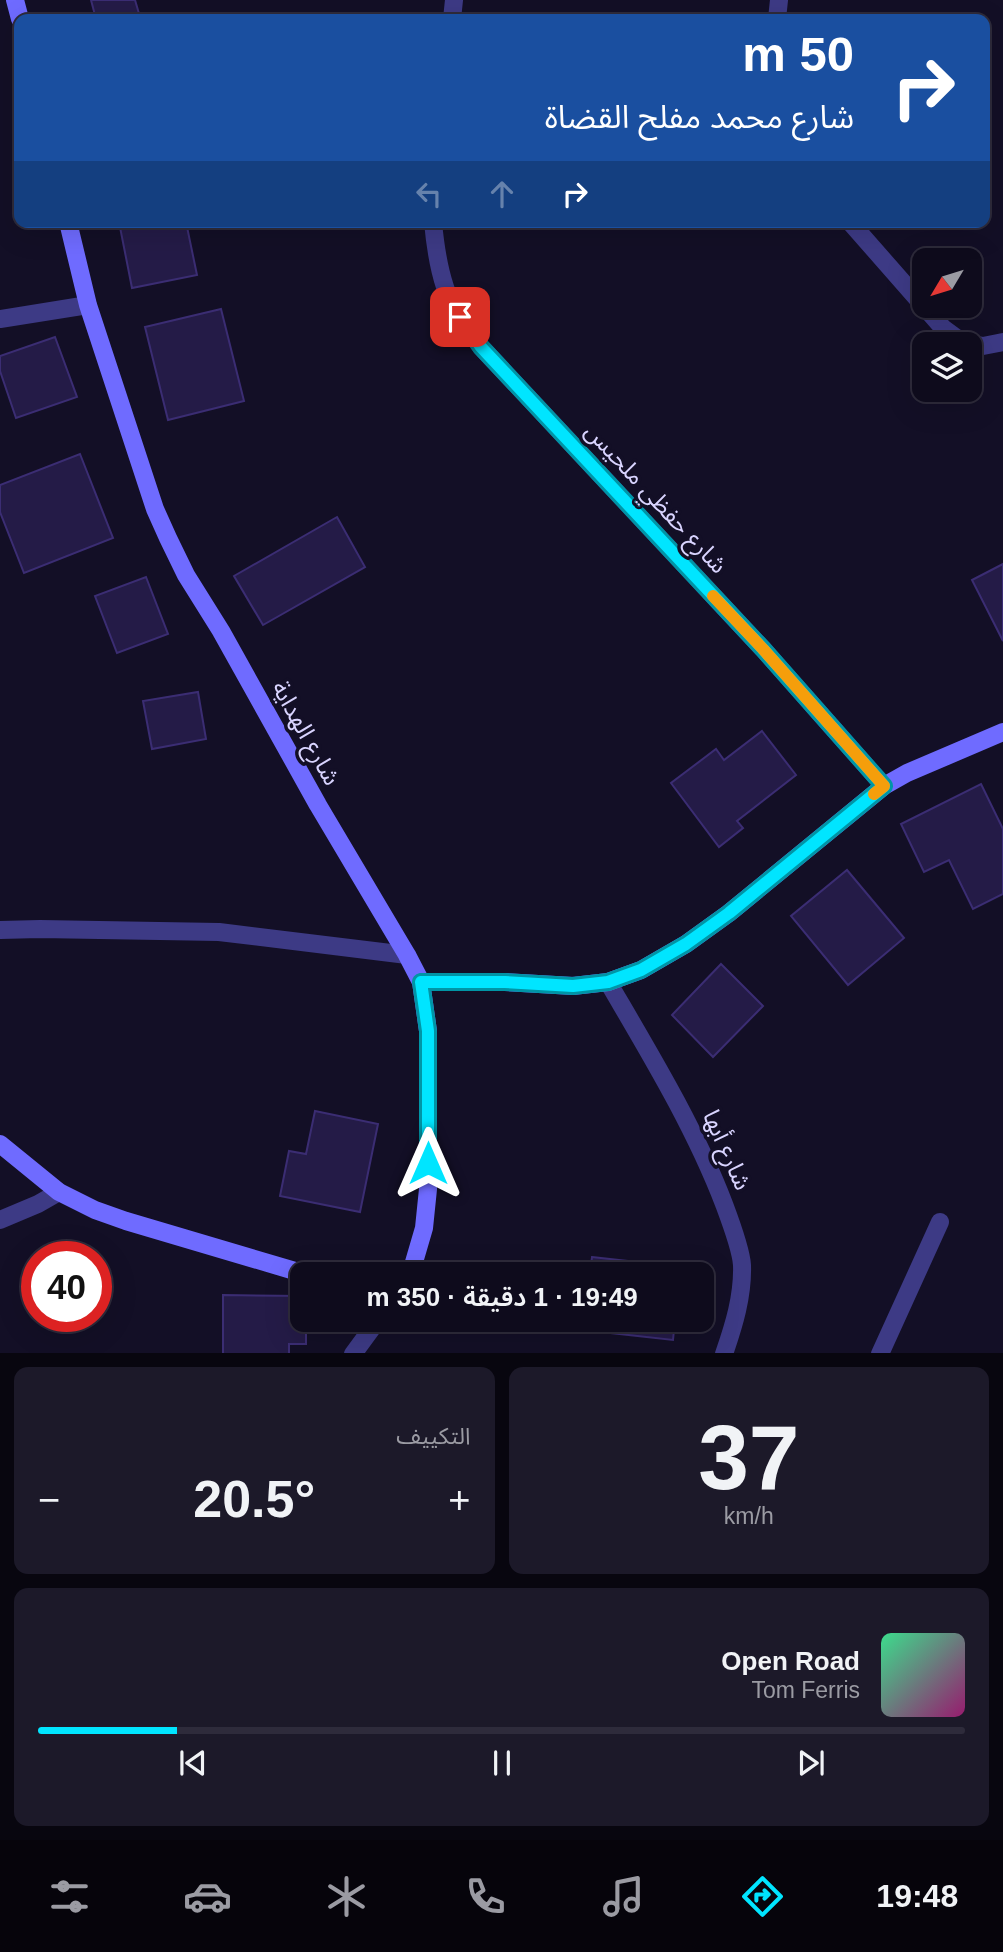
<!DOCTYPE html>
<html lang="ar">
<meta charset="utf-8">
<style>
:root{--surface:#0e0b1c;--page:#1c1929;--text:#f1f3f6;--muted:#9b9ba3;--line:#2e2b3b;--accent:#00e5ff}
body{margin:0;font-family:Arial,"Noto Sans Arabic",sans-serif;background:var(--page);color:var(--text);direction:rtl;height:100vh;display:flex;flex-direction:column;font-size:26px;white-space:nowrap}
*{box-sizing:border-box;margin:0}
p{font-size:23px;color:var(--muted)}
.icon{flex:none;width:38px;height:38px;fill:none;stroke:currentColor;stroke-width:2;stroke-linecap:round;stroke-linejoin:round}
.map{position:relative;height:1353px;overflow:hidden;direction:ltr}
.drawer{display:flex;flex-direction:column;gap:14px;padding:14px;background:#08060f;flex:1}
.drawer>*{flex:none}
.hud{position:absolute;left:14px;top:14px;width:976px;height:214px;border-radius:14px;box-shadow:0 7px 28px #0002,0 0 0 2px var(--line);direction:rtl;background:#1a4fa0;color:#fff;overflow:hidden}
.needle{width:46px;rotate:232deg}
.controls{position:absolute;left:912px;top:248px;display:grid;gap:14px}
.controls a{display:grid;place-items:center;width:70px;height:70px;border-radius:14px;background:var(--surface);box-shadow:0 7px 28px #0002,0 0 0 2px var(--line);font-size:35px}
.speed{position:absolute;left:21px;top:1241px;display:flex;gap:14px;font-size:35px;font-weight:700;text-align:center}
.speed>*{display:grid;place-content:center;width:91px;height:91px;border-radius:50%;background:var(--surface);box-shadow:0 7px 28px #0002,0 0 0 2px var(--line);line-height:1}
.speed .limit{border:10px solid #d22;background:#fff;color:#111}
.pin{position:absolute;display:grid;place-items:center;width:60px;height:60px;color:#fff;margin:-30px;border-radius:14px;box-shadow:0 4px 10px #0006}
.me{position:absolute;width:77px;margin:-38px;rotate:0deg;stroke-linejoin:round;filter:drop-shadow(0 0 5px #0008)}
.turn{display:flex;align-items:center;gap:24px;height:147px;padding:0 21px;font-size:32px}
.turn .icon{width:91px;height:91px;stroke-width:2.5}
.turn b{display:block;font-size:49px;line-height:60px}
.lanes{display:flex;align-items:center;height:66px;padding:0 21px;background:#0003;justify-content:center;gap:35px;direction:ltr}
.lanes .off{opacity:.35}
.big{font-size:52px;font-weight:600;line-height:1.1}
.drawer .card{flex:1;display:flex;flex-direction:column;justify-content:center;gap:10px;min-width:0;padding:0 24px;border-radius:14px;background:var(--page)}
.drawer .dial{align-items:center;gap:0}
.dial b{font-size:91px;line-height:1}
.song{display:flex;align-items:center;gap:21px}
.cover{width:84px;height:84px;border-radius:10px;background:linear-gradient(135deg,hsl(150 70% 55%),hsl(320 70% 35%))}
.played{height:7px;border-radius:4px;background:linear-gradient(90deg,var(--accent) 15%,var(--line) 15%)}
.keys{display:flex;justify-content:space-around;direction:ltr}
.heat{display:flex;justify-content:space-between;align-items:center;font-size:38px;direction:ltr}
.drawer .tiles{flex:1;display:grid;gap:14px;grid-template-columns:1fr 1fr}
.card:last-child{grid-column:span 2}
.trip{position:absolute;left:290px;top:1262px;width:424px;height:70px;border-radius:14px;background:var(--surface);box-shadow:0 7px 28px #0002,0 0 0 2px var(--line);font-weight:600;line-height:70px;text-align:center;direction:rtl}
.menu{display:flex;height:112px;justify-content:space-around;align-items:center;background:#06040b;color:var(--muted)}
.menu .icon{width:49px;height:49px}
.menu .selected{color:var(--accent)}
.menu b{font-size:32px;color:var(--text)}
.map>svg:first-child{display:block}
.building{fill:#241b47;stroke:#3b2d73;stroke-width:2}
.lines{fill:none;stroke-linecap:round;stroke-linejoin:round}
.street{stroke:#3d3a85;stroke-width:18}
.secondary{stroke:#6f6bff;stroke-width:18}
.route-casing{stroke:#0095a6;stroke-width:18}
.route{stroke:#00e5ff;stroke-width:12}
.slow{stroke:#f59e0b;stroke-width:12}
.labels{text-anchor:middle;stroke-width:7;stroke-linejoin:round;paint-order:stroke}
.street-label{font-size:24px;fill:#d9d4ff;stroke:#130f26}
</style>
<div class="map">
<svg width="1003" height="1354" viewBox="0 0 1003 1354">
<rect width="100%" height="100%" fill="#130f26"/>
<!-- building -->
<path class="building" d="M91,0h44l5,17 -7,2h-37z
M119,222h67l11,53 -65,13z
M221,309l23,92 -76,19 -23,-93z
M55,337l22,60 -61,21 -16,-47v-15z
M80,454l33,84 -89,35 -24,-61v-27z
M337,517l28,50 -102,58 -29,-49z
M1003,564v77l-31,-61z
M146,577l22,57 -51,19 -22,-57z
M198,692l8,47 -54,10 -9,-48z
M762,731l34,44 -59,46 6,7 -24,19 -48,-64 45,-34 8,11z
M981,784l22,45v65l-30,15 -24,-49 -25,12 -23,-48z
M847,870l57,68 -56,47 -57,-69z
M721,964l42,42 -50,51 -41,-42z
M315,1111l63,13 -18,88 -80,-16 9,-45 17,3z
M592,1257l89,10 -1,7h-90z
M223,1295l80,1v24h3v24h-17v10h-66z
M585,1320h90l-2,20 -89,-10z"/>
<g class="lines">
<!-- street -->
<path class="street" d="M452,19l2,-19
M777,19l2,-19
M433,222c2,22 5,44 12,65 7,22 23,41 36,60l282,302 121,137
M850,222l93,106 19,14 21,4 20,-4
M0,319l88,-14
M0,930l40,-1 179,3 188,23
M608,982c42,72 86,144 116,222 6,16 17,45 18,61 1,31 -8,60 -18,89
M0,1220l38,-16 21,-12
M353,1354l25,-34
M880,1354l60,-132"/>
<!-- secondary -->
<path class="secondary" d="M15,0l5,19
M68,222l20,83 67,204 13,29 18,37 35,56 97,174 89,150 14,27 7,49v158l-4,39 -12,41 -4,5
M421,982h84l68,4 35,-4 33,-12 45,-26 43,-31 155,-127 23,-13 96,-41
M0,1144l59,48 36,18 31,11 179,53"/>
</g>
<g class="lines">
<defs>
<path id="route" d="M428,1163v-132l-7,-49h84l68,4 35,-4 33,-12 45,-26 43,-31 155,-127 -121,-137 -282,-302 -21,-30"/>
</defs>
<!-- route casing -->
<use href="#route" class="route-casing"/>
<!-- route -->
<use href="#route" class="route"/>
<!-- slow -->
<path class="slow" d="M713,596l50,53 121,137 -10,8"/>
</g>
<g class="labels">
<!-- street labels -->
<g class="street-label">
<text transform="translate(656 498) rotate(47)" y="8">شارع حفظي ملحيس</text>
<text transform="translate(306 733) rotate(61)" y="8">شارع الهداية</text>
<text transform="translate(727 1150) rotate(66)" y="8">شارع أبها</text>
</g>
</g>
</svg>
<div class="controls">
<a><svg class="needle" viewBox="-14 -14 28 28"><path d="M0-13l5 13h-10z" fill="#e53935"/><path d="M0 13l5-13h-10z" fill="#9b9ba3"/></svg></a>
<a><svg class="icon" aria-label="layers" viewBox="0 0 24 24"><path d="M12 4l9 5-9 5-9-5zM3 14l9 5 9-5"/></svg></a>
</div>
<div class="speed"><div class="limit">40</div></div>
<div class="pin" style="left:460px;top:317px;background:#d93025"><svg class="icon" aria-label="arrive" viewBox="0 0 24 24"><path d="M6 21V4h12l-3 4 3 4H6"/></svg></div>
<svg class="me" style="left:428px;top:1163px" viewBox="-20 -20 40 40"><path d="M0-17L14 15 0 8-14 15z" fill="#00e5ff" stroke="#fff" stroke-width="4"/></svg>
<div class="trip">19:49 · 1 دقيقة · 350 m</div>
<div class="hud">
<div class="turn"><svg class="icon" aria-label="right" viewBox="0 0 24 24"><path d="M7 20v-9h11M14 6l5 5-5 5"/></svg><div><b>50 m</b>شارع محمد مفلح القضاة</div></div>
<div class="lanes"><svg class="icon off" aria-label="left" viewBox="0 0 24 24"><path d="M17 20v-9H6M10 6l-5 5 5 5"/></svg><svg class="icon off" aria-label="ahead" viewBox="0 0 24 24"><path d="M12 20V5M6 11l6-6 6 6"/></svg><svg class="icon" aria-label="right" viewBox="0 0 24 24"><path d="M7 20v-9h11M14 6l5 5-5 5"/></svg></div>
</div>
</div>
<section class="drawer">
<div class="tiles">
<div class="card dial"><b>37</b><p>km/h</p></div>
<div class="card"><p>التكييف</p>
<div class="heat"><a>−</a><b class="big">20.5°</b><a>+</a></div>
</div>
<div class="card">
<div class="song"><i class="cover"></i><div><b>Open Road</b><p>Tom Ferris</p></div></div>
<div class="played"></div>
<div class="keys"><svg class="icon" aria-label="previous" viewBox="0 0 24 24"><path d="M18 5L8 12l10 7zM5 5v14"/></svg><svg class="icon" aria-label="pause" viewBox="0 0 24 24"><path d="M8 5v14M16 5v14"/></svg><svg class="icon" aria-label="next" viewBox="0 0 24 24"><path d="M6 5l10 7-10 7zM19 5v14"/></svg></div>
</div>
</div>
</section>
<nav class="menu">
<b>19:48</b>
<svg class="icon selected" aria-label="directions" viewBox="0 0 24 24"><path d="M12 3l9 9-9 9-9-9zM9 14v-3h6M13 9l2 2-2 2"/></svg>
<svg class="icon" aria-label="music" viewBox="0 0 24 24"><path d="M9 18V5l10-2v13"/><circle cx="6" cy="18" r="3"/><circle cx="16" cy="16" r="3"/></svg>
<svg class="icon" aria-label="phone" viewBox="0 0 24 24"><path d="M5 4h4l2 5-3 2q2 4 5 5l2-3 5 2v4C11 20 4 13 5 4z"/></svg>
<svg class="icon" aria-label="climate" viewBox="0 0 24 24"><path d="M12 3v18M4 7l16 10M4 17L20 7"/></svg>
<svg class="icon" aria-label="car" viewBox="0 0 24 24"><path d="M5 17H2v-5l4-1 3-4h7l3 4 3 1v5h-3M9 17h6M6 11h13"/><circle cx="7" cy="17" r="2"/><circle cx="17" cy="17" r="2"/></svg>
<svg class="icon" aria-label="filters" viewBox="0 0 24 24"><path d="M4 7h16M4 17h16"/><circle cx="9" cy="7" r="2"/><circle cx="15" cy="17" r="2"/></svg>
</nav>
